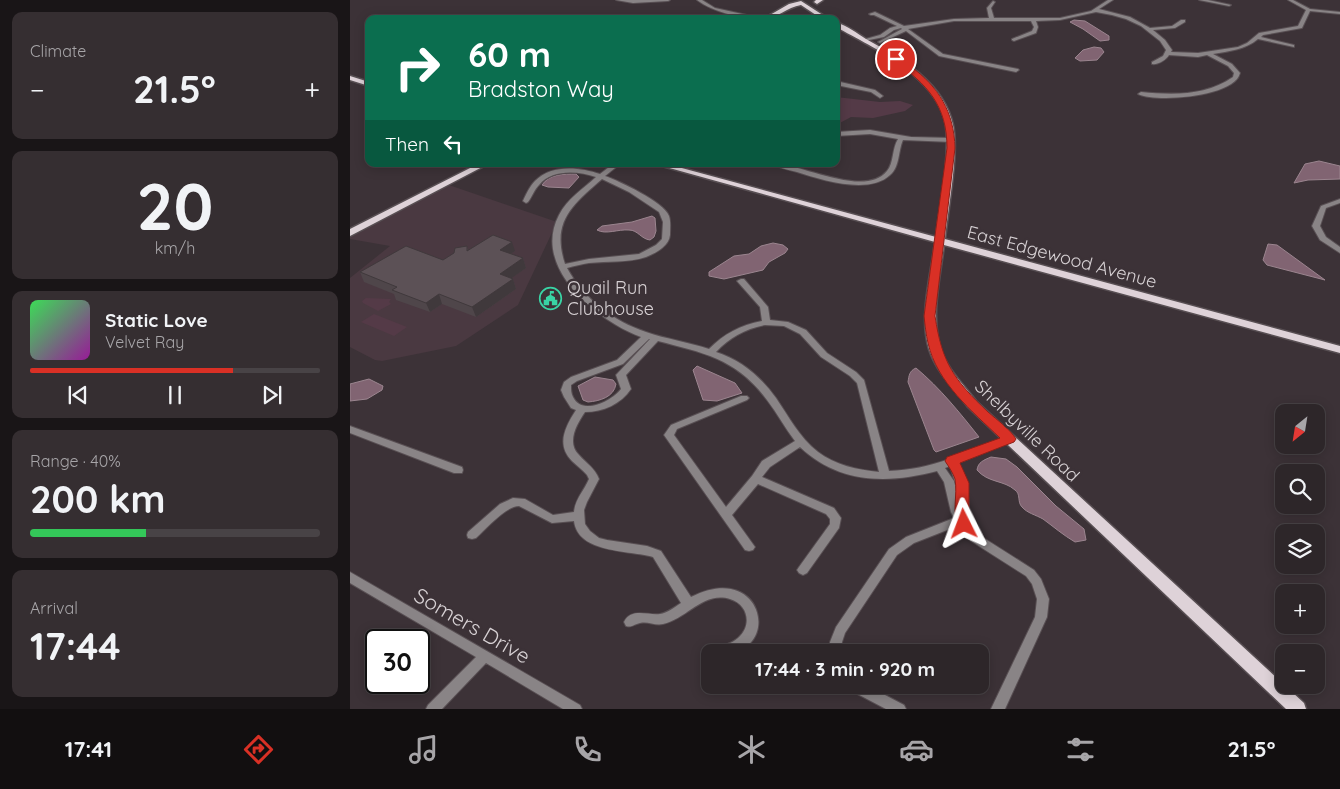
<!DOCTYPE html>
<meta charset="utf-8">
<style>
:root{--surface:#2d2629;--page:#352e31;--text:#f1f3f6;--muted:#a7a5a8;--line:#484346;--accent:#d93025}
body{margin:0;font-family:Quicksand,sans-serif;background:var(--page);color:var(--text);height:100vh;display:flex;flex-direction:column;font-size:19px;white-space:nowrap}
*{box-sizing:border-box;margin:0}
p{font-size:16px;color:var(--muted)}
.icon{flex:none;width:28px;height:28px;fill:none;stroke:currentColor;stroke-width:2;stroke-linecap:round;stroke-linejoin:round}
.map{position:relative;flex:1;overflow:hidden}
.details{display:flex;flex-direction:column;gap:12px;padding:12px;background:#191517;width:350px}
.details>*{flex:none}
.hud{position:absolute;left:15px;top:15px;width:475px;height:152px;border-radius:10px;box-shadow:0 2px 12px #0003,0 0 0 1px var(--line);background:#0b6e4f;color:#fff;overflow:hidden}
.needle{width:32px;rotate:210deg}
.tools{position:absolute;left:925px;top:404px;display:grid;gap:10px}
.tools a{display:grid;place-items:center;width:50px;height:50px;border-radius:10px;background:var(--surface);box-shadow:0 2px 12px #0003,0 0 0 1px var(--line);font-size:25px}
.speed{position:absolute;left:15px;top:629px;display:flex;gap:10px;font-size:25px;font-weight:700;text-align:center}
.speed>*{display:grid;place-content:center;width:65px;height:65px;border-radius:50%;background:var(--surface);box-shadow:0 2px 12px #0003,0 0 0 1px var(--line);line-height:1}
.speed .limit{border:2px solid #111;border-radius:8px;background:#fff;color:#111}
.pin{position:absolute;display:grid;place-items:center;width:42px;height:42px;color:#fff;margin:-21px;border:2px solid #fff;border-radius:50%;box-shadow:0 1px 5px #0007}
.me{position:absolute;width:55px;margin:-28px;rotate:357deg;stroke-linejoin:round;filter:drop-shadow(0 0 4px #0008)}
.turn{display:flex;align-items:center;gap:18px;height:105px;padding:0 20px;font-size:22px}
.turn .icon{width:65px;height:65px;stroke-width:2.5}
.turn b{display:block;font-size:35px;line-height:42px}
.then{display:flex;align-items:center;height:48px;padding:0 20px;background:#0003;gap:10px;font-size:19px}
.big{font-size:38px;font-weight:700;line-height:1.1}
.details .card{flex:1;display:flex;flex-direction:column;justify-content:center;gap:8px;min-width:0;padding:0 18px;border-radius:10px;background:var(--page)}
.details .dial{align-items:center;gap:0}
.dial b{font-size:65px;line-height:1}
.song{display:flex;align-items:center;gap:15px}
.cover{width:60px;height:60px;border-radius:8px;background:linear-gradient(135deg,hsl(130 70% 55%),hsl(300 70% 35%))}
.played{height:5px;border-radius:2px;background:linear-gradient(90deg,var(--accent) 70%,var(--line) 70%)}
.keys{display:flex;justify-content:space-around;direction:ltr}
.heat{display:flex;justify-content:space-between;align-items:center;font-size:28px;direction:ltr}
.charge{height:8px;border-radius:4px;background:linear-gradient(90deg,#34c759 40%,var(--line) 0)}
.trip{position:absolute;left:351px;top:644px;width:288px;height:50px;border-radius:10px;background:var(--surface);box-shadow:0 2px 12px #0003,0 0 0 1px var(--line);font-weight:700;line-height:50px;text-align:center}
.menu{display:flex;height:80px;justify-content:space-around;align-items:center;background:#120f10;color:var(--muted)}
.menu .icon{width:35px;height:35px}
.menu .selected{color:var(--accent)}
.menu b{font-size:22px;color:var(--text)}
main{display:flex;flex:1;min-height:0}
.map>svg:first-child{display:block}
.built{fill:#4a3941}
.green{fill:#543a47}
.water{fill:#816472;stroke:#9b858f}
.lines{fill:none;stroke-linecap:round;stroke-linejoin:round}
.minor-casing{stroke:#584f53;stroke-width:2}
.major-casing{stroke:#584f53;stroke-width:3}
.minor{fill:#898486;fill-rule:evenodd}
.major{fill:#ded2d8;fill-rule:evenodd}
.wall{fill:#4f464a}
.shaded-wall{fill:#40393c}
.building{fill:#5c5156;stroke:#40393c}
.route{fill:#d93025;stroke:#8d1f18}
.labels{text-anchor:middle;stroke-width:5;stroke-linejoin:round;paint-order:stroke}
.street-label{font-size:18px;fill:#d7d1d4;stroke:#3c3237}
.poi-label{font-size:18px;fill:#d7d1d4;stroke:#3c3237;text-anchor:start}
.near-street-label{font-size:21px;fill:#d7d1d4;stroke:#3c3237}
</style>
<main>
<section class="details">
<div class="card"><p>Climate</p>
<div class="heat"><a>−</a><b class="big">21.5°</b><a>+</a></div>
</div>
<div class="card dial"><b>20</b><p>km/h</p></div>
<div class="card">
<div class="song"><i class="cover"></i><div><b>Static Love</b><p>Velvet Ray</p></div></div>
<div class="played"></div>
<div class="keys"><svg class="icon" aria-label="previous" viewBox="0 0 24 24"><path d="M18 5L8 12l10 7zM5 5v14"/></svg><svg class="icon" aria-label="pause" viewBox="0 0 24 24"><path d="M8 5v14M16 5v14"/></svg><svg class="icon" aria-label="next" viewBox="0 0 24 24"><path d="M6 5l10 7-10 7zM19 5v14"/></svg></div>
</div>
<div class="card"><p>Range · 40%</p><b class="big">200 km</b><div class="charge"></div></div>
<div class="card"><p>Arrival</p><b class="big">17:44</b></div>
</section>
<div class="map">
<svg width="990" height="709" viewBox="0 0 990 709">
<rect width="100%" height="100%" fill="#3c3237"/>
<!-- built -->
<path class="built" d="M96,184l111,38 -39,83 -62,41 -74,15 -7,-1 -25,-13v-69l40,-32 -40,-7v-6z"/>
<!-- green -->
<path class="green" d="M486,97l44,5 20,-1 13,4 -8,6 -32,7 -22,-1 -15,8z
M16,298l25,1 -2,3 2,2 -13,7 -15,-8 -1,-2z
M24,314l33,13 -13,9 -33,-14z"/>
<!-- water -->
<path class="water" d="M724,20l11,1 24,15v4l-9,1 -17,-12 -13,-7z
M744,47l7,1 3,4 -7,8 -17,1 -5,-3 8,-8z
M969,161l21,5v13l-32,1 -14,3 11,-19z
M226,174l3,3 -10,11 -21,-1 -6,-2c7,-11 22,-11 34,-11z
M302,216l3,2 1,13 -2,6 -4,3c-9,-1 -12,-10 -21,-10 -11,-1 -23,5 -32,0l5,-4 30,-4z
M423,243l10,2 5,4 -3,4 -16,9 -6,8 -39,9 -15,-3v-4l25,-16 15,-2 12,-8z
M918,244l9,1 48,35 -58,-15 -4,-5z
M347,366l38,17 7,10 -25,8 -14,-1 -10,-30z
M566,368c24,20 44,45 63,69l-43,15 -2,-2 -26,-68c1,-6 1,-11 8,-14z
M245,377l18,3 3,4c-2,13 -16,17 -28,18l-5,-2 -5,-14z
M19,379l14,7 -1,4 -15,9 -17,2v-17z
M641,457l15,2 11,8 39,39 28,23 2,11 -11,2c-12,-7 -21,-15 -32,-23 -7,-4 -16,-6 -21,-12 -5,-5 -1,-13 -7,-17 -11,-10 -27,-7 -38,-20 1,-8 7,-10 14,-13z"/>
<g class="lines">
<defs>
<path id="minor" d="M266,0h54l-2,1 -35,2z
M347,0h5l13,8 50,11c-21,0 -51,-6 -68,-19z
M758,0h5l-14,9 31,8 20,11 22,-2 9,-6h4v2l-10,6 -22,2 12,10 7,10 -1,2 27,1 40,-6 9,-4 12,-10 39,-7 8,-16 -18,-10h5l17,9 30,3v2l-30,-3 -8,17 -39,7 -2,2 33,8v2l-36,-8c-13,11 -29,12 -45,15l19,10 8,9c-5,24 -84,30 -102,21l3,-2c32,3 65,4 92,-15l1,-4 -6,-7 -21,-11 -9,2 -29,-2c-3,5 -11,10 -17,9v-2l11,-6 3,-6 -6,-9 -19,-15 -15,-7 -14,-4 -16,-3 -36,8 -24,1 2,6 -2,6 -22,8 -2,-1v-1l20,-8 2,-4 -3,-6h-77l-46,8 35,25 75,15 1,1 -3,2 -77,-16 -33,-25 -26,12 -2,-1 24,-13 -1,-1 -7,2 -10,7 -20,4 -2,-1 18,-5 10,-7 7,-2 -23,-11h-3l-2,-1 6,-2 29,14 50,-7 35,-1 -2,-10 6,-7 2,1 -4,6 3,10h66l31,-7z
M849,0h9l23,5 -2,1z
M486,81l39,9 8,6 -3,2 -9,-6 -35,-7z
M520,130l41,7 41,1 3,2 -3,2 -49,-2c-5,11 -3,27 -13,35 -21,20 -68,5 -93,-3 -8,-2 -18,-4 -25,-8 28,-2 92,35 115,7 7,-8 5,-23 11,-32l-28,-5 -34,2v-4z
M263,164h7l-15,12c14,5 59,26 64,40 2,6 1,13 1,19 -1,11 -14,18 -24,22 -18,6 -38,4 -57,6 -7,1 -15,3 -22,5 17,31 46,53 79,64 20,7 42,10 63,17 15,-15 31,-24 53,-28l-2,-14 -23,-26 4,-2h3l24,28 2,13 18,2 18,8 21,23 29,19 8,8 25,91c41,-1 80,-19 118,-34h6l2,2 -2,2 -55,22 9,26 2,15 -2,15 6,10 6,6 55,35 7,9 8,20 -2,18 -42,92h-14l44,-92 2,-18 -5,-15 -6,-8 -55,-35 -6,-6 -5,-10 -46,18 -17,12 -52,78 -3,9 -1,10h-12l1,-10 6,-15 53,-78 17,-12 48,-19 -3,-6 -7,-30 -7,-11c-49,13 -98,13 -137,-24l-30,20 -8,10 72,31 7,10 -2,10 -32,45 -4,2 -4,-2 -2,-3 2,-3 31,-43v-5l-4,-5 -68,-30 -26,31 23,32 -2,3 -4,1 -4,-1 -81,-115 7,-10 70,-29h6l2,2 -2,2 -70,29 -3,6 52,72 26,-31 10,-15 33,-20c-10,-13 -18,-28 -28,-41 -30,-41 -63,-47 -109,-59l-32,34 5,14c-10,15 -28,23 -46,23 -8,12 -19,30 -6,43 8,9 16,13 20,24l-12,23 -3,8 1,14 5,7 9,7 8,2 40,6 14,5 30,46c76,-39 93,65 24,55l2,-4c7,-3 14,-4 21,-10 14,-12 11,-33 -8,-39 -27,-8 -43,20 -67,25 -8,2 -15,-3 -23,-1 -6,1 -8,5 -14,3l-2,-4c7,-15 25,-6 36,-8 7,-1 15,-7 21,-11l-28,-46c-23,-7 -75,-3 -79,-36l-22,2 -33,-17c-13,0 -33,23 -43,32l-4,1 -4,-1 -1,-3 1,-3 32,-28 13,-6 12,1 28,16 21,-3c1,-13 10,-21 15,-33l-2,-4c-4,-5 -10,-9 -15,-14 -16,-16 -7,-34 4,-51l-5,-2 -7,-11 -3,-7 3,-8 7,-5 46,-17 24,-23c-43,-16 -110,-69 -82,-122 8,-16 24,-26 37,-38 -18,-6 -44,-8 -57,8 -5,5 -7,12 -11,17l-2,1 -3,-2c3,-7 7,-15 12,-20 16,-17 45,-14 65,-7zM252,179l27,13 30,20 4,10 -1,17 -6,6 -17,9 -50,5 -24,5c-14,-42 7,-59 37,-85zM415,325l19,1 16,8 21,23 29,19 7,7 22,89c-21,-2 -44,-7 -61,-20 -19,-15 -29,-35 -42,-54 -15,-21 -35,-38 -60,-46 14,-15 29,-23 49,-27zM299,339h1l-34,36 5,14c-9,12 -39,27 -48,8 -2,-4 -2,-7 -2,-12l6,-4 46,-17zM600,466l5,16 3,16 -4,-17 -9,-13z
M990,199v4l-14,5 -6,18 6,11 14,10v6l-20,-13 -8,-14 9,-20z
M0,426l112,41 1,3 -1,3h-8l-104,-40z
M0,572l230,133 2,4h-19l-77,-46 -44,46h-16l2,-4 48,-48 -126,-74z
M360,655v14l-2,1 -4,-2 -2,-4 4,-7z
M497,685h19l38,20 2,4h-20l-38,-20z"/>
<path id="major" d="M466,0h7l-6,4 -3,-2z
M451,1l28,18h-7l-21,-14c-14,2 -24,14 -38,14l26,-15z
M486,22c11,4 21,11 30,17 35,19 78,44 87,86 6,28 -5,84 -8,114l395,107v7l-396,-108c-4,33 -14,72 -3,105 6,19 23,35 35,51l328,302 2,6h-20l-318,-302c-14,-18 -32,-36 -39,-58 -10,-33 2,-73 6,-107l-280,-78h12l269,73c4,-33 14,-78 10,-111 -7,-48 -72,-78 -110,-99z
M0,76l19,6v4l-19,-6z
M128,164h10l-138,72v-7z"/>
</defs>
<!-- minor casing -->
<use href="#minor" class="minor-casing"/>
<!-- major casing -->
<use href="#major" class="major-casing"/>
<!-- minor -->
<use href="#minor" class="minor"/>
<!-- major -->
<use href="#major" class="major"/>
</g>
<!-- wall -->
<path class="wall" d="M117,246l1,4 47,1 -4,3 12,4 3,10 -15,10 2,1 3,10 -40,28 -34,-13 -12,8 -34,-12 -2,-6 -30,-12 -4,-10 83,-12z"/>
<!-- shaded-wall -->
<path class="shaded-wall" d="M162,242l3,9 -12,8 -3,-9z
M173,258l3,10 -23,16 -3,-10z
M163,279l3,10 -40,28 -4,-10z
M89,294l3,10 -12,8 -4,-9z"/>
<!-- building -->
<path class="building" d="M143,235l19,7 -12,8 23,8 -23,16 13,5 -41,28 -33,-13 -13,9 -34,-13 5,-3 -37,-15 46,-26 37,14 11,-7 1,-5 12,-2v5z"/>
<!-- route -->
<path class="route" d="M544,58c6,-1 11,4 16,8 29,21 44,46 45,82l-20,168c7,47 19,64 53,96 9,8 22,17 28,27l-2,3 -54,21 9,20v36l2,5 -2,4 -5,2 -5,-2c-8,-15 -1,-32 -4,-49 -2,-6 -6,-12 -10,-18l2,-4 53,-19c-28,-27 -63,-55 -72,-95 -2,-8 -3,-18 -4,-27l23,-168c0,-43 -20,-64 -53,-87z"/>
<!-- icons -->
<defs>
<symbol id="civic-ring" viewBox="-11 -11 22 22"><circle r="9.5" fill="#3c3237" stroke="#39d4a5" stroke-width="1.5"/><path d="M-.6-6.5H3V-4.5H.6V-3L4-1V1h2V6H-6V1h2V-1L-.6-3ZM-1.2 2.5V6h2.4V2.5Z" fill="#39d4a5"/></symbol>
</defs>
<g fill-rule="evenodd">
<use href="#civic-ring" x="188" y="286" width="25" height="25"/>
</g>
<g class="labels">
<!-- street labels -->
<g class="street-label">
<text transform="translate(712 257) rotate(15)" y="6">East Edgewood Avenue</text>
<text transform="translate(677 431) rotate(44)" y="6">Shelbyville Road</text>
</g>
<!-- poi labels -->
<g class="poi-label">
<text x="217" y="294">Quail Run<tspan x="217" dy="21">Clubhouse</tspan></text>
</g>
<!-- near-street labels -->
<g class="near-street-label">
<text transform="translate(122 626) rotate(30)" y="7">Somers Drive</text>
</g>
</g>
</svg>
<div class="tools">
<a><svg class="needle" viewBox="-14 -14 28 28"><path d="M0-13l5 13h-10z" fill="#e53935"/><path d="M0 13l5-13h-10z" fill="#a7a5a8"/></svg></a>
<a><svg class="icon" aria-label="search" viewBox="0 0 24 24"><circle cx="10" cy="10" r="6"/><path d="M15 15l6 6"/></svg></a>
<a><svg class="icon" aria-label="layers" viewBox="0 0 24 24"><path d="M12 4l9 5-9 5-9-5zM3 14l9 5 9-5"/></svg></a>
<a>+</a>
<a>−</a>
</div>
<div class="speed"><div class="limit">30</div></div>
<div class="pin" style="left:546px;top:59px;background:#d93025"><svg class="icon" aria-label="arrive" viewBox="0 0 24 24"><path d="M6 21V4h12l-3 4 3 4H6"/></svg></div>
<svg class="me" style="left:614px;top:524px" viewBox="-20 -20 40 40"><path d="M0-17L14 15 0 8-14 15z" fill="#d93025" stroke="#fff" stroke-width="4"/></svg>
<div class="trip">17:44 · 3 min · 920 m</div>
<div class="hud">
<div class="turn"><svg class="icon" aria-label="right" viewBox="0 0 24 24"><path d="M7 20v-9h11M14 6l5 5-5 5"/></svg><div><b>60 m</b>Bradston Way</div></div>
<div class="then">Then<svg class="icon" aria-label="left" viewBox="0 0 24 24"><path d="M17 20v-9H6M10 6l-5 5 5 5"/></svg></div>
</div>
</div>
</main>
<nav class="menu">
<b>17:41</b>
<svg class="icon selected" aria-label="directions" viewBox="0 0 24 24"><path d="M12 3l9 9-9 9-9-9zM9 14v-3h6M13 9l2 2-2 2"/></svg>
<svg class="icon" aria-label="music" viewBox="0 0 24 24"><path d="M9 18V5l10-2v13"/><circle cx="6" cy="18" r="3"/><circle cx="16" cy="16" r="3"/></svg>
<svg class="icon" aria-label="phone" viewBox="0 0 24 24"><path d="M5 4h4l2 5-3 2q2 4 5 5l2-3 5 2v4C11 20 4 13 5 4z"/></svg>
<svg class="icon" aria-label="climate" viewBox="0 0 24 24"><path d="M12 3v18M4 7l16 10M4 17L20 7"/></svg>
<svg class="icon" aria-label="car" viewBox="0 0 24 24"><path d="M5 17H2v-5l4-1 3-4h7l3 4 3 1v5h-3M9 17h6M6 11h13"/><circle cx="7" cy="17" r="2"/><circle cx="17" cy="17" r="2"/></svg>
<svg class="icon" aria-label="filters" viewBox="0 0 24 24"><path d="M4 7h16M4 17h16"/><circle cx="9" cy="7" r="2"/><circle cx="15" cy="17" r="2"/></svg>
<b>21.5°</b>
</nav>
